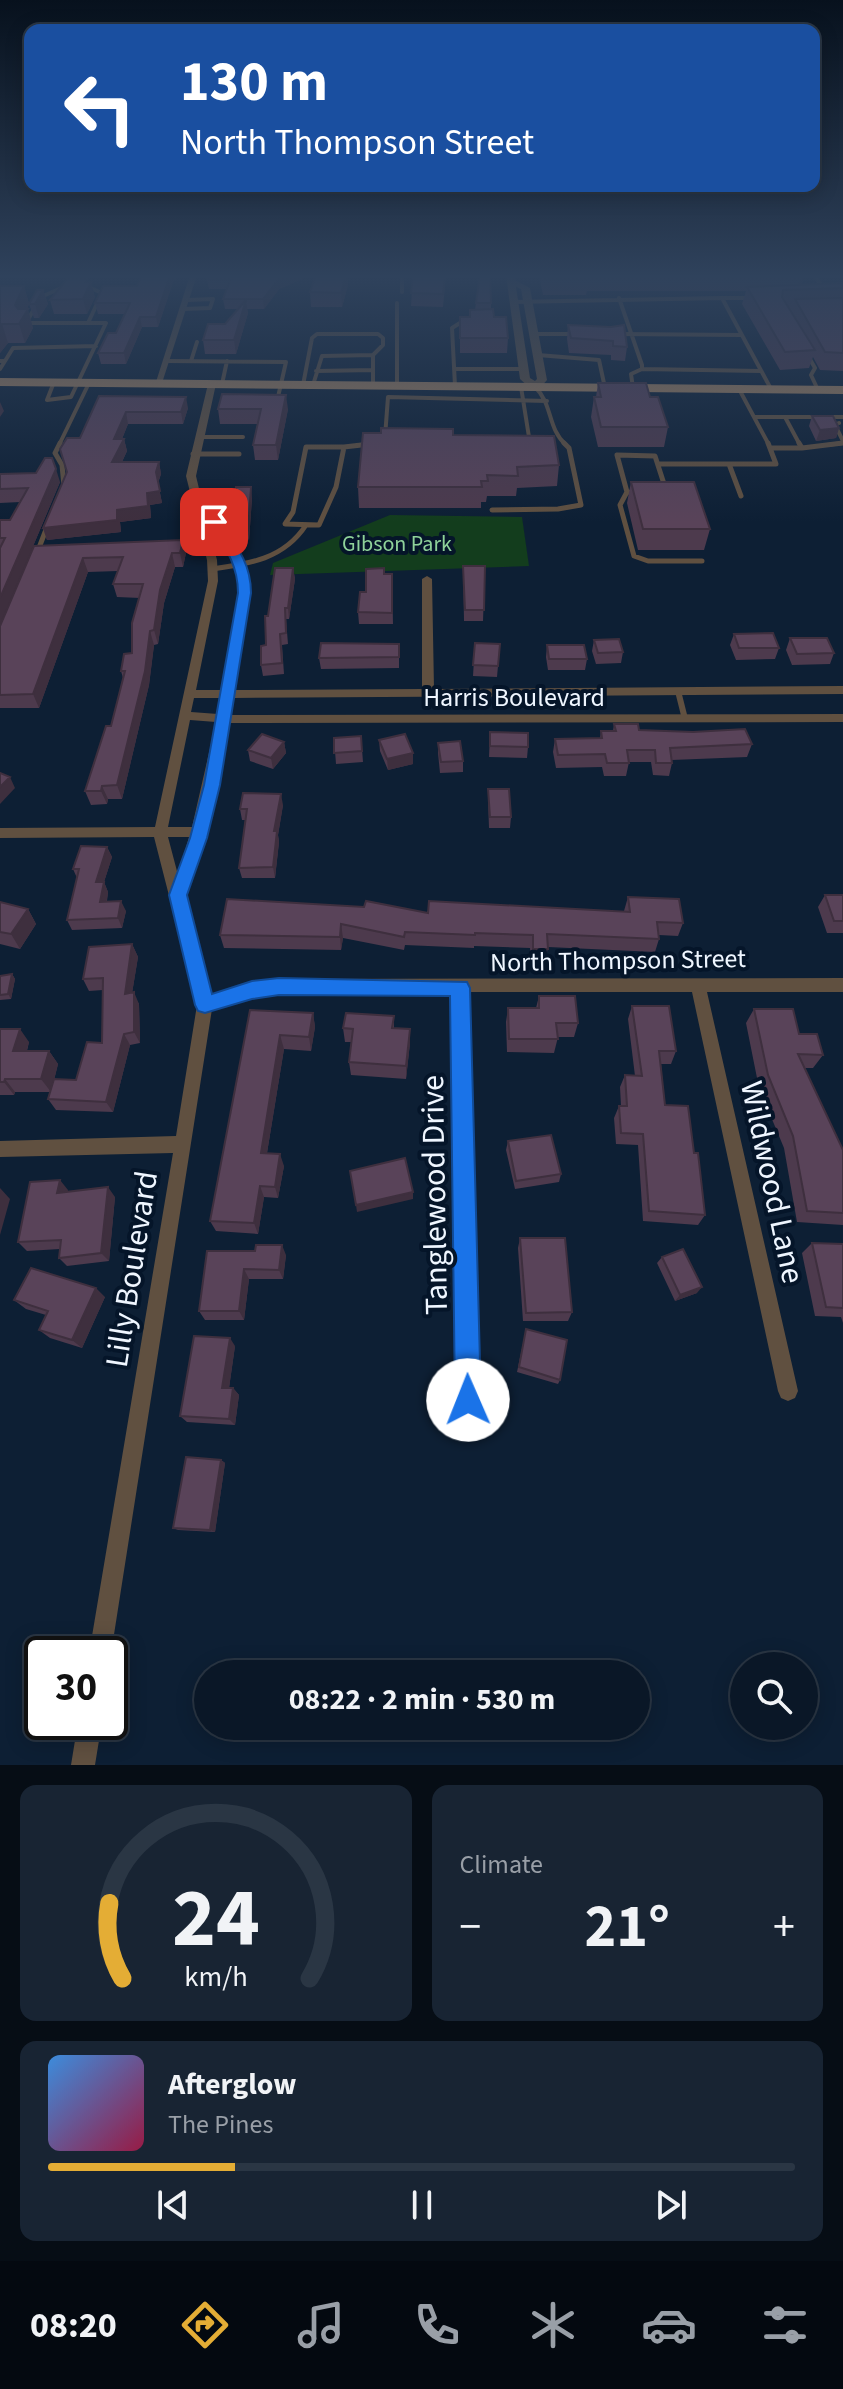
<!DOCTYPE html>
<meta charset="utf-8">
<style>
:root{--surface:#0a1727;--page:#182433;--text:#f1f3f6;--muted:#999fa7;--line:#2a3644;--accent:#e4ad35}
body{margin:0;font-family:"Source Sans 3",sans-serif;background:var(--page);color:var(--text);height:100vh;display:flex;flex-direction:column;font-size:30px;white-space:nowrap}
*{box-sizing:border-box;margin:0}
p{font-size:26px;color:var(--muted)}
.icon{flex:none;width:44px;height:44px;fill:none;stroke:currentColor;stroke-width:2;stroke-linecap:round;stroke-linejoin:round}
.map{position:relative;height:1765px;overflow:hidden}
.details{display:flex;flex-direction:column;gap:20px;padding:20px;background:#060d15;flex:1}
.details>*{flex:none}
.top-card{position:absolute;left:24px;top:24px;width:796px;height:168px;border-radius:16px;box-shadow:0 4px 20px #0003,0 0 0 2px var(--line);background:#1a4fa0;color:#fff;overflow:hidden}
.fabs{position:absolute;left:730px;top:1652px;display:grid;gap:16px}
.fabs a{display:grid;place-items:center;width:88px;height:88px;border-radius:50%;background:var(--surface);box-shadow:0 4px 20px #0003,0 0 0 2px var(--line);font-size:40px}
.speed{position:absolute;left:24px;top:1636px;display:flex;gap:16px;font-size:40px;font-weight:700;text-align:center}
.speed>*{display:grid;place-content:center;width:104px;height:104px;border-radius:50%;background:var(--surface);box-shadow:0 4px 20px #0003,0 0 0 2px var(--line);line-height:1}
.speed .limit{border:4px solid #111;border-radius:12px;background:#fff;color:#111}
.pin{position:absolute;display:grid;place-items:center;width:68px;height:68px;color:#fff;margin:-34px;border-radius:16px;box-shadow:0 4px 12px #0006}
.me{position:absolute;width:88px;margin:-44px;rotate:359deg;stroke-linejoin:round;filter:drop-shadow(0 0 6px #0008)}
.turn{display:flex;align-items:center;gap:28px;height:168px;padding:0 24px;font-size:36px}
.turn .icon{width:104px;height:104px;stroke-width:2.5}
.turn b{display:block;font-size:56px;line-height:68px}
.big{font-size:60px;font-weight:700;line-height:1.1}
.details .card{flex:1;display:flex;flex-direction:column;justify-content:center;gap:12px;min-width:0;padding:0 28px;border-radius:16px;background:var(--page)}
.details .dial{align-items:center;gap:0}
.dial svg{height:208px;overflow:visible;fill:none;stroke:var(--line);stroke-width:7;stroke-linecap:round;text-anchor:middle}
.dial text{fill:var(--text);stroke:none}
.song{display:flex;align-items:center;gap:24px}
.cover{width:96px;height:96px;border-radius:12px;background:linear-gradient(135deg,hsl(210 70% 55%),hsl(340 70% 35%))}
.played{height:8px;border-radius:4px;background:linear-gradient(90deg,var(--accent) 25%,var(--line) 25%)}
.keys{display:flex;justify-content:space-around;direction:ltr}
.heat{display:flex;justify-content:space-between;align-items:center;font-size:44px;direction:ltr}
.details .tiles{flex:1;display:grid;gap:20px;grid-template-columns:1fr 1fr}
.card:last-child{grid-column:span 2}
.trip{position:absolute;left:194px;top:1660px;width:456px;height:80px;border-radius:40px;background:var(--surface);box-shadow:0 4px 20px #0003,0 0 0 2px var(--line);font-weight:700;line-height:80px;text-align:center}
.menu{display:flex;height:128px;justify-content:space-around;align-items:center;background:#040910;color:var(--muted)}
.menu .icon{width:56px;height:56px}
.menu .active{color:var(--accent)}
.menu b{font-size:36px;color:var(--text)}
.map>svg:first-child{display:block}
.green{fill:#133d1d}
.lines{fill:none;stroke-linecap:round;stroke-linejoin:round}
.service-far2{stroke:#605040;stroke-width:4}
.service-far1{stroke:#605040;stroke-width:5}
.service{stroke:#605040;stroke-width:6}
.minor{fill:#605040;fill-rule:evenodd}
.tertiary{fill:#605040;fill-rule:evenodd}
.primary{fill:#a3815f;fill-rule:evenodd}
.wall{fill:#4d3a4d}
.shaded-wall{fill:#3e2f3e}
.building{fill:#594359;stroke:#3e2f3e;stroke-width:2}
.route{fill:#1a73e8;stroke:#114b97;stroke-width:2}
.labels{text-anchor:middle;stroke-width:8;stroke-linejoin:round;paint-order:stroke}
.far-park-label{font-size:22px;fill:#8fd29a;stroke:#051529}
.street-label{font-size:26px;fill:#eff6ff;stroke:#051529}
.near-street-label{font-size:32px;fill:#eff6ff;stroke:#051529}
</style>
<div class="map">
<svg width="843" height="1765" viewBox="0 0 843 1765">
<rect width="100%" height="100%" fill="#0d1f34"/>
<!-- green -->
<path class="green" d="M390,515l132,2 7,49 -259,9 3,-12z"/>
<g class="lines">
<!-- service-far2 -->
<path class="service-far2" d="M402,275v17
M814,275l8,11
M84,285l18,8 -14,30
M619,298l23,67v4l-11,5 2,14
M722,298h29
M512,302l210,-4 49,91
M397,303v83
M183,309l27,-1 3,-9 -27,1
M534,334h40
M619,334l122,1
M807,354l8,14 -4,7 7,15
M538,355l61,5 6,28
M0,361h5l-5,8
M5,361l8,-13 83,-2
M166,361l120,1 -8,35 -7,3
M191,361l6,-19
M454,369h70
M642,369l119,2
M316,371l57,-1
M54,382l-7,18 24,-3 35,-74h-80l15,-26 27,-12
M222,384l5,-23
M303,385l9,-47 5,-4h61l5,4v7l-10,10
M313,385l9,-29 51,-1v30
M455,386l-3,-58 16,-10
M521,387l8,50 -3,4
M535,387c18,17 12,41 31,58
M739,389l30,56
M754,417h89
M785,417l15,28
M839,423l-4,2 8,16
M198,437h45
M385,437l3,-40 159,4
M59,445l30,-62
M361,445l9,-1
M827,445l16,-2"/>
<!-- service-far1 -->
<path class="service-far1" d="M60,443l-5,10 7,12 2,21
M306,447h38l-8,40 -17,38 -34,-1 8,-12z
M344,447l26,-3
M771,448h31l-3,-5
M802,448l41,-5
M193,454h46
M658,464h118l-8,-21
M729,464l12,32
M627,492l-10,-37 38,1 10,31 -2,4
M639,493l-12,-1 -7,13 14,51 14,5h54
M492,510l66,-1 23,-4 -12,-57 -5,-5
M37,553l10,-26
M212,569c37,-5 72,-10 94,-44"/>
<!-- service -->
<path class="service" d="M678,691l7,28"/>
<!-- minor -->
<path class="minor" d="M190,275h7l-35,108 -7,2z
M212,382l4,2 -20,92 6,25 25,32 14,23 8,24 1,13 -16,97 188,-1v-110l5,-3 5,3 2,110 409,-3v8l-610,4 -3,17 613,-1v8l-615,1 -23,106 2,3 -4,4 -19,61 26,100 42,-14 27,-4 564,-1v14h-136l91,399 -3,7 -7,3 -7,-3 -3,-7 -86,-399h-224l10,408 -3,7 -7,3 -7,-3 -3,-7 -6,-408 -173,1 -27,4 -40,12 -102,651v-6h-21l84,-501 -173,4v-16l176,-5 21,-131 -43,-168 -154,1v-10l155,-1 53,-246 -1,-21 -21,-84 22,-92zM206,518c18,23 31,45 34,75l-18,97h-26l22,-109 -1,-21zM194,698h27l-3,16 -27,-2zM190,720l26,2 -24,105h-24zM168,837h21l-11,38z
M78,1722h24l-7,43h-24z"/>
<!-- tertiary -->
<path class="tertiary" d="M506,275h8l1,5 15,8 17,92 -8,9h-8l-11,-10zM516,287l5,2 16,90 -2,2 -5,-3z"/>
<!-- primary -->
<path class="primary" d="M0,378l843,8v8l-843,-8z"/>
</g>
<!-- wall -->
<path class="wall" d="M142,275h36l-5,7 -15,45h-16l-16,37h-25l-3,-11 18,-20 10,-19h-28l-3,-11 42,-17z
M316,275h32v10l-6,22h-31l-1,-15z
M413,275h33l-3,32 -32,-1z
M539,275h266l-4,10 42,-2v88l-23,-1 -7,-13 -4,11 -29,2 -38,-66 4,-13h-159l-1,4h-43z
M307,277l-28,12 -15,20h-17l1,4 -12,41h-31l-2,-14 22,-16 13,-15h-13l-2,-10 4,-10h-18l-2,-9z
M88,282l7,15 -8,17h-33l-4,-14z
M0,286h24l5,18 -2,5 6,19 -8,15h-17l-8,10z
M43,290l5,14 -9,14h-5l-5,-14z
M476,303h15v6l3,8 14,21 -1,15h-47v-36h9l1,-7h5z
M568,325l43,2 16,20 -2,14 -14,-1v-5l-42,-2 -2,-14z
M598,383l52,14 18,30 -4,20h-66l-7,-30 3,-20h2z
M99,396l89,12 -5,16h-55l-6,15h2l3,12 -5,11h37l2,12 -3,9 4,20 -12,2 1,13 -31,4 1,10 -74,8 -4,-12z
M218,409h70l-10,51h-23l-2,-15 5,-21h-38z
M812,416l27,12 -3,10 -20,3 -7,-15z
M453,435l106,30 -2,21 -40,2 -1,8h-29l-1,6h-5v6h-122l-1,-21z
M0,474l60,8 -60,143v-105h10l10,-18 -20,1z
M631,482l79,47 -6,21h-66l-11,-47z
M252,498l-3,43 -10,-29h-2l-2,-11z
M183,540l3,13 -3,14h-8l-11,36 -6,41 -4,1 -5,40 -27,114h-14l-1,5 -16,1 -6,-14 26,-65 12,-48 -2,-7 11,-18 8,-55 -23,-1 -4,-13 5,-13 -30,1 -49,136h-39v-82l34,-80z
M463,566h22l-2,55h-19z
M293,568l2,11 -6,40h-3l2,25 -6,1 2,29 -21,2 -2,-11 5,-20 2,-29z
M384,574h8l1,50h-34l-1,-12 8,-20z
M734,634l45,14 -4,11 -39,1 -6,-15z
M790,638l44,15 -4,11 -38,1 -6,-15z
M594,640l29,12 -2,11 -25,1 -4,-13z
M475,643l25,1 -3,33 -24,-1z
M399,644v24l-78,1 -2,-11z
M547,645l40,14 -2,11h-37l-2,-13z
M614,724l25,6 113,14 -5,13 -75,3v3l-3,13 -16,-1 -2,-13h-22l-3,14h-22l-2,-9 -46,1 -3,-16 2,-13 45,-1 1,-7h12z
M490,732l38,15 -1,11 -38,-1z
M361,736l2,26 -27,2 -2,-26z
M379,740l34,24 -25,6 -8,-19z
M284,742l2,11 -13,16 -23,-8 -2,-11z
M438,743l25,18v11l-23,1 -2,-20z
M488,789l23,28 -1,11h-21l-1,-28z
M283,805l-5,30 1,7 -4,36h-33l-3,-10 6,-48h-3l-2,-11z
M107,847l5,10 -8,25 4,10 -1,9 19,10 -4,17 -50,2 -5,-10 10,-42 -4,-9z
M825,895h18v38h-16l-9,-26z
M628,897l55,26 -5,13 -19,-1v4l-4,13 -107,-5 -3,15 -14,-1 -1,-13 -56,-2v2l-69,-3 -1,5 -61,-12 -2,12 -117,-2 -4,-13 208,-22 196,-2z
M0,902l28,7 8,15 -16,25 -20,-5z
M132,944l6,13 -6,36 7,11 1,39 -10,2 -17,67 -57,-2 -8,-11 2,-7h-35l-1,3h-14v-66l29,13 -2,9h22l9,13 -4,16h22l26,-37 1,-53 -14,1 -6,-12z
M12,974l3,5 -4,20 -11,1v-24z
M539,996l39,27 -4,14h-16l-4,16 -47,-1 -1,-30 2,-14h28z
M632,1006l44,45 -5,13h-10l4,41 29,48 11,62 -7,10 -55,-4 -5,-76 -22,-1 -2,-26 5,-12h2l-1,-19 5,-12 10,1 -7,-57z
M754,1009l45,25 24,21 -10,13h-8l38,82v75l-46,-3 -13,-74 -25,-60 -13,-65z
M250,1010l63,3 2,14 -4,24 -27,-2 -17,104 17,13 -6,32 -14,-1 -6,37 -42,-3 -6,-10z
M394,1016v12l16,15 -4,36 -55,-4 -2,-13 2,-20h-6l-2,-14z
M508,1141l53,33 -2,8 -44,7 -9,-39z
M68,1190v1l47,6 -6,64 -42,5 -8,-8 1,-9 -33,2 -9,-9z
M520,1238l52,74 -4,9h-45l-5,-73z
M812,1243l31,1v79l-2,-6 -26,-1 -13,-63z
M207,1251l79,4 -3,24h-34l-5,41h-39l-6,-9z
M662,1257l35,36 -22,8 -18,-38z
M105,1297l-23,51 -32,-10 -11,-8 7,-15 -20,-6 -12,-9z
M526,1329l34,51 -2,4 -41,-12z
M235,1346l-6,42h4l6,7 -4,30 -48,-3 -7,-6z
M221,1460l4,3 -10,69 -37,-2 -5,-2z"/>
<!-- shaded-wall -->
<path class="shaded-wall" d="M170,275h8l-5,7 -15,45 -2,-10z
M288,275h19v2l-28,12 -15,20 -1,-10 15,-19z
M346,275h2v10l-6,22 -1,-14z
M801,275h4l-2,7 -7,9z
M87,279l2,8 2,-5 4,15 -8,17 -4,-15z
M24,286l5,18 -2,6 1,-1 5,19 -8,15 -6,-19 -4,-19z
M43,290l5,14 -9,14 -4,-14z
M246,300l2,13 -12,41 -2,-14z
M140,317l2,10 -16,37 -2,-11z
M2,324l6,19 -8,10v-27z
M286,395l2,14 -10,51 -2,-15z
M186,397l2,11 -5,16 -2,-12z
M0,402l4,9 -4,6z
M126,412l2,12 -11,27 -3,-12z
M839,428l-3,10 -20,3 4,-11z
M124,439l3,12 -11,23 -4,-12z
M159,462l2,12 -3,9 4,20 -12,2 1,13 -31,4 1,10 -74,8 -4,-12 74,-18 30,-17z
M56,469l4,13 -60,143v-27z
M251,487l1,11 -3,43 -1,-11z
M183,540l3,13 -3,14 -3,-14z
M172,553l3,14 -11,36 -6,41 -4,-14 6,-40z
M83,558l5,14 -49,136 -6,-14z
M293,568l2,11 -6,40 -1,-11z
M150,631l4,14 -5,40 -27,114 -5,-14z
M284,742l2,11 -13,16 -2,-11z
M413,753v11l-25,6 -1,-11z
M10,777l5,11 -15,16v-17z
M102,786l6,13 -1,5 -6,-13z
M281,794l2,11 -5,30 1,7 -4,36 -2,-11 1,-36z
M107,847l5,10 -8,25 4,10 -3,20 -5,-10 -4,-20z
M121,901l5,10 -4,17 -4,-10z
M28,909l8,15 -16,25 -9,-15z
M341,924l2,14 -2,12 -1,-13z
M132,944l6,13 -8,49 -5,-12z
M12,974l3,5 -4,20 -3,-5z
M134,992l5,12 1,39 -6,-11z
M313,1013l2,14 -4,24 -2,-14z
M20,1029l9,13 -6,22 -10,-13z
M410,1029v14l-4,36v-13z
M124,1034l6,11 -17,67 -7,-10z
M280,1035l4,14 -19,116 -4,-12z
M49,1051l9,13 -7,28 -10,-13z
M5,1079l10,13 -1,3 -10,-13z
M280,1154l4,12 -6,32 -3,-11z
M60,1180l8,10 -2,12 -9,-9z
M260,1186l4,11 -6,37 -4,-11z
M108,1187l7,10 -6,64 -8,-8z
M0,1188l10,11 -10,36z
M413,1192v7l-56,13 -1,-7z
M282,1245l4,10 -3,24 -4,-9z
M244,1269l5,10 -5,41 -5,-9z
M702,1287l-5,6 -22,8 5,-6z
M96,1288l9,9 -23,51 -10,-8z
M230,1338l5,8 -7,49 -6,-7z
M233,1388l6,7 -4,30 -6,-6z
M221,1460l4,3 -10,69 -5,-2z"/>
<!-- building -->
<path class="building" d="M142,275h28l-14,42h-16l-16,36h-26l10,-20h8l14,-30h-35l8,-17h34z
M208,275h23l-1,4 -23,1z
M232,275h56l-10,5 -15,19h-40z
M316,275h30l-5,18 -31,-1z
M413,275h32l-2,19 -32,-1z
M480,275h10l1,28h-15z
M544,275h43l1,4h-44z
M68,278l19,1 -1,3h5l-8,17 -33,1z
M843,283v5l-60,2 -1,7 33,53 -30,2 -38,-65z
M0,286h24l-9,19 3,4h10l-9,15h-17l-2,2z
M37,290h6l-8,14h-6z
M843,298v55l-18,-1 -30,-53z
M246,300l-12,40h-31l5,-16h17z
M493,309l1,8h12l2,21h-48v-21h10v-7z
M568,325l43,2 13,-2 3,22 -14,-1v-5l-42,-3z
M598,383h48l4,14h8l10,30h-67l-7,-30h7z
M222,394l64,1 -10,50h-23l8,-36h-43z
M99,396l87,1 -5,15h-55l-12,27h10l-12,23h47l-3,10 4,19 -13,2 1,13 -31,4v10l-74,8 24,-56 -7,-23 7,-11h13z
M812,416h21l6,12 -19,2z
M381,428l72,1v6l101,1 5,29 -42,2 1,9 -31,-1 1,6h-7l1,6h-124l5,-54h18z
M45,458h7l4,11 -56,129v-50l5,-10h-5v-18h10l18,-32 -28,1v-15l36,-1z
M631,482h63l16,47h-67z
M236,487h15l-3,43 -10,-29h-3z
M183,540l-3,13h-8l-12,37 -6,40 -4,1 -5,40 -28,114 -15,1 -1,5h-16l21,-65h5l14,-55h-4l3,-17 8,-1v-30l11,-39h-30l10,-27 -40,1 -50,136 -33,1v-69l34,-80z
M463,566h22l-1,44h-19z
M275,568h18l-5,40h-3l1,25 -6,1 2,29 -21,2v-19l5,-1 -1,-29h3z
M384,568v6h8v39l-34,-1 2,-20h6v-23z
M773,633l6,15h-40l-5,-14z
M790,638h37l7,15 -37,1z
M619,639l4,13 -25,1 -4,-13z
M321,643l78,1v13l-80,1z
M475,643l25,1 -2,22 -25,-1z
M547,645h37l3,14h-38z
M614,724h24l1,6 54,2 52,-3 7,15 -82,4 2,15h-16l-1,-13h-28l2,13h-22l-2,-9 -47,1 -3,-16 47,-1 -1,-7h15z
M490,732l38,1v14l-38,-1z
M262,734l22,8 -13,16 -23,-8z
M405,734l8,19 -26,6 -8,-19z
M361,736l1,15 -28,2v-15z
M460,741l3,20 -22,1 -3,-19z
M0,773l10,4 -10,10z
M488,789h21l2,28h-21z
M243,793l38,1 -7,37h3l-4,36 -34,1 8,-59h-7z
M81,846l26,1 -11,35h8l-4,20 21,-1 -3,17 -51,2 12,-51h-6z
M825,895h18v26h-9z
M628,897l51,2 4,24 -26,-1 2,17 -112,-5 1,15h-15v-14l-58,-2v2l-70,-3 -1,5 -63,-13 -1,13 -120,-2 7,-36 137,8 2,-6 62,12 1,-12 201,11z
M0,902l28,7 -17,25 -11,-2z
M132,944l-7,50 9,-2v40l-10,2 -18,68 -58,-3 6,-20 22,1 11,-38 15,1 1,-65 -20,1 6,-32z
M12,974l-4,20 -8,1v-19z
M539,996h36l3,27h-22l2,16h-49l-1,-31h31z
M632,1006h37l7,45h-17l6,54 23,1 6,47h4l7,62 -56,-4 -6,-77 -22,-1 -2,-27h8l-2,-31 17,1z
M754,1009h39l6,25h18l6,21 -25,-1 45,96v63l-36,-2 -14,-75 -25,-61z
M250,1010l63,3 -4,24 -29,-2 -19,118 19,1 -5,33 -15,-1 -6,37 -44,-2z
M346,1013l48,3 -2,12 18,1 -4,37 -57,-4 4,-33 -10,-1z
M0,1029h20l-7,22h36l-8,28h-36l-1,3h-4z
M551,1135l10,39 -45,7 -8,-40z
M405,1158l8,34 -57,13 -6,-34z
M60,1180l-3,13 51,-6 -7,66 -42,5 2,-18 -43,2 12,-60z
M520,1238h45l7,74 -46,1z
M812,1243l31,1v64l-17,-1z
M256,1245h26l-3,25 -35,-1 -5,42h-40l8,-60h48z
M683,1249l19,38 -22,8 -18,-38z
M31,1268l65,20 -24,52 -33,-10 9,-19 -34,-11z
M526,1329l41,11 -7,40 -41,-13z
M194,1336l36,2 -8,50h11l-4,31 -49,-3z
M186,1457l35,3 -11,70 -37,-2z"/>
<!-- sky -->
<linearGradient id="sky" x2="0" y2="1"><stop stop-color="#07111d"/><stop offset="0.53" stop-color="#2f425c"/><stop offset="1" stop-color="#2f425c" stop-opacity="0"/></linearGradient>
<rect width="843" height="522" fill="url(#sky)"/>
<!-- route -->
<path class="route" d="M210,519h8c17,25 33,43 33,74l-31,192 -13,53 -20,57 25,99 40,-13 27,-3 188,4 3,6 11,412 -4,9 -9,4 -9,-4 -4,-9 -5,-404 -171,-1 -27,4 -47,14 -7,-2 -3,-6 -26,-110 21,-57 14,-53 34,-192c0,-30 -14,-47 -30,-71z"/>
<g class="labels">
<!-- far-park labels -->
<g class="far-park-label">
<text x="397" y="551">Gibson Park</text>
</g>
<!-- street labels -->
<g class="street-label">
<text x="514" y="706">Harris Boulevard</text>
<text transform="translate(618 960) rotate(-1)" y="9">North Thompson Street</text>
</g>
<!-- near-street labels -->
<g class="near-street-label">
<text transform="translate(773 1182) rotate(78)" y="11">Wildwood Lane</text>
<text transform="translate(434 1195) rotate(-91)" y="11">Tanglewood Drive</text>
<text transform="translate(131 1269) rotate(-81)" y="11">Lilly Boulevard</text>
</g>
</g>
</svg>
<div class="fabs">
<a><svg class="icon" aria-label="search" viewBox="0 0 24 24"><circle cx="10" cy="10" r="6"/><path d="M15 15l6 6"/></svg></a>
</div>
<div class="speed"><div class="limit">30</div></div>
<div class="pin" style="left:214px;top:522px;background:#d93025"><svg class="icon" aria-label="arrive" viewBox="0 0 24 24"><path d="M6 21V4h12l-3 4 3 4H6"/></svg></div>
<svg class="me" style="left:468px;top:1400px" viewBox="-20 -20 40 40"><circle r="19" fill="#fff"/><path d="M0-13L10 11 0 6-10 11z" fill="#1a73e8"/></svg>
<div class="trip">08:22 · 2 min · 530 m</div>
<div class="top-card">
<div class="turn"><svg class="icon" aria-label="left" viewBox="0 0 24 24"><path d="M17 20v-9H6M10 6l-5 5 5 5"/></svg><div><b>130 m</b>North Thompson Street</div></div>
</div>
</div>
<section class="details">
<div class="tiles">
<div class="card dial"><svg viewBox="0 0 100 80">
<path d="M14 69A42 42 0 1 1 86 69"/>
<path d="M14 69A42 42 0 0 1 9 40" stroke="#e4ad35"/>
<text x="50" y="56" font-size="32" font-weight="700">24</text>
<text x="50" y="72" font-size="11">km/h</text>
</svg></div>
<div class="card"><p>Climate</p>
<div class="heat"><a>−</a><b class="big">21°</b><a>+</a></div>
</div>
<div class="card">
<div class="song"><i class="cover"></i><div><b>Afterglow</b><p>The Pines</p></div></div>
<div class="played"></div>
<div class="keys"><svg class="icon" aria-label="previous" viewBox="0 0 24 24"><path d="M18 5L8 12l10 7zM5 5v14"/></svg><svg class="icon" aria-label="pause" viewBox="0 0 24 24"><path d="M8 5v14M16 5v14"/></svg><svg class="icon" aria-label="next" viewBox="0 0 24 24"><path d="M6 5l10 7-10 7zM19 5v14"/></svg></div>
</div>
</div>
</section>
<nav class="menu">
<b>08:20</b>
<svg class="icon active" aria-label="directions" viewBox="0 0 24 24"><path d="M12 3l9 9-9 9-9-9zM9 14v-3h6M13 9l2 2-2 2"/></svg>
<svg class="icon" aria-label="music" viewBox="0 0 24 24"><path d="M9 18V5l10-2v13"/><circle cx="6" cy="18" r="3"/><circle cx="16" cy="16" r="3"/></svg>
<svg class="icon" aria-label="phone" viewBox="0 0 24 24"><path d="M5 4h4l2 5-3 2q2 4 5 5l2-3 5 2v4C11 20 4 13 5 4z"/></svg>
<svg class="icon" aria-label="climate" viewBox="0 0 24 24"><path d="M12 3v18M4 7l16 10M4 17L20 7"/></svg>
<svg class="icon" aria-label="car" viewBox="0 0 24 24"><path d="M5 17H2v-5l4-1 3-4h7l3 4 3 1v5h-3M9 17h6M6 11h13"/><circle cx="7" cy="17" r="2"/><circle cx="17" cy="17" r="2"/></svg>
<svg class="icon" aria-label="filters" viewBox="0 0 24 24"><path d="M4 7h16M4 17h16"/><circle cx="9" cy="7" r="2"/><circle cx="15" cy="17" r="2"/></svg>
</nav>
